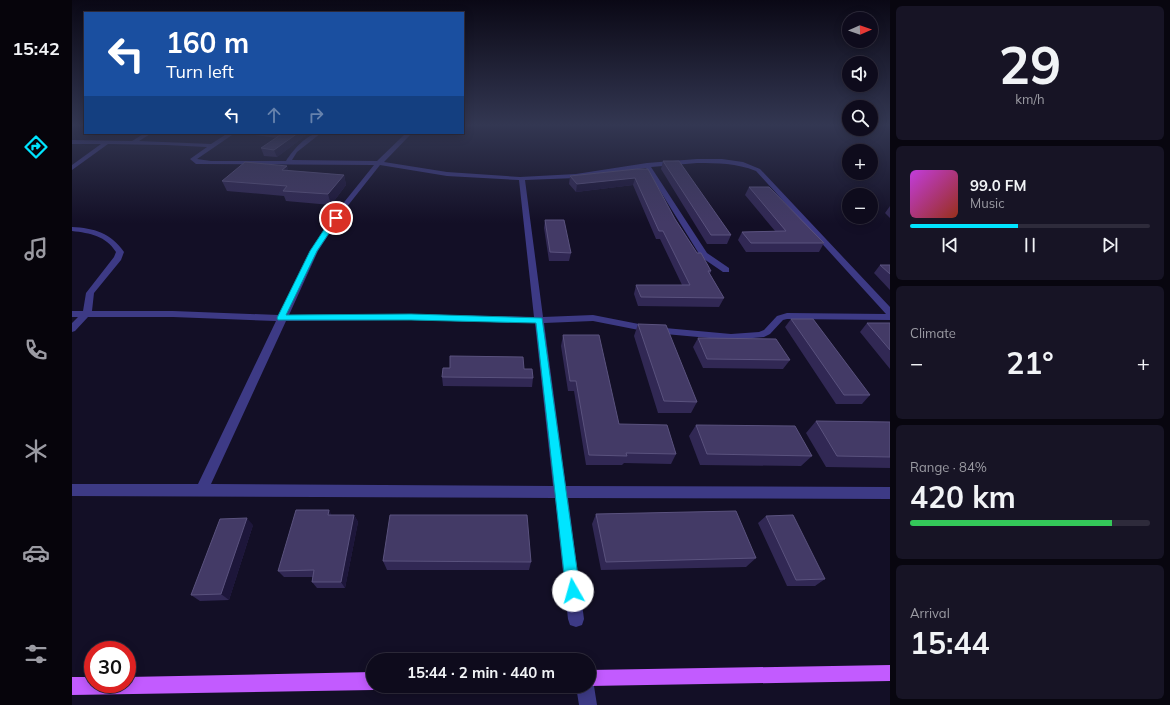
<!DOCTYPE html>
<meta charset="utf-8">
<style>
:root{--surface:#0e0b1c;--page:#171425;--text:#f1f3f6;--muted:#9b9ba3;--line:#2e2b3b;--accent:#00e5ff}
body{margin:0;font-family:Mulish,sans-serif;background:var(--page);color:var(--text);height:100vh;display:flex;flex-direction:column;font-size:15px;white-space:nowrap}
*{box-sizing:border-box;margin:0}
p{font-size:13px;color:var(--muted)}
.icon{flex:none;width:22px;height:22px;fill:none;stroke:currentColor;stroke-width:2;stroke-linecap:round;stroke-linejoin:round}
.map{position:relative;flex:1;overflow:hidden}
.sheet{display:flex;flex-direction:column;gap:6px;padding:6px;background:#08060f;width:280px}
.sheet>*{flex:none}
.hud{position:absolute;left:12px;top:12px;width:380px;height:122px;border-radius:0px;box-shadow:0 2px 10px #0003,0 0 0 1px var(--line);background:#1a4fa0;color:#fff;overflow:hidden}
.needle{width:26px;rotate:88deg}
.controls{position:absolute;left:770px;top:12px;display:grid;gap:8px}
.controls a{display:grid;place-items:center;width:36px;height:36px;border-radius:50%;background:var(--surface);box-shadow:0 2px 10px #0003,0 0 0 1px var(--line);font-size:20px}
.speed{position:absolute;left:12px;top:641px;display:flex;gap:8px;font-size:20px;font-weight:700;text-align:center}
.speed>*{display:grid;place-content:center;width:52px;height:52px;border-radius:50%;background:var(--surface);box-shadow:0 2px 10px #0003,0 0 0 1px var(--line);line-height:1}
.speed .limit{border:6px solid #d22;background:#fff;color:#111}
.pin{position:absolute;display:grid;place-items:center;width:34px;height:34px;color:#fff;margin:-17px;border:2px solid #fff;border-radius:50%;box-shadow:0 1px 4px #0007}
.me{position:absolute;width:44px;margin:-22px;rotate:353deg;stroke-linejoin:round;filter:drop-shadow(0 0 3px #0008)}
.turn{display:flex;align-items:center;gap:14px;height:84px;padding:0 16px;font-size:18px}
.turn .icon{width:52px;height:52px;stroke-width:2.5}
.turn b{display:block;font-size:28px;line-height:34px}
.lanes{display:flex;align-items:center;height:38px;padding:0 16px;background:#0003;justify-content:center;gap:20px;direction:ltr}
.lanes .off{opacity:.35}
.big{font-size:30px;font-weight:700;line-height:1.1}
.sheet .widget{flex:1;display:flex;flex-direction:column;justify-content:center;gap:6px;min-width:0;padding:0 14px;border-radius:6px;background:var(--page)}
.sheet .dial{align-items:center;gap:0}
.dial b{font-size:52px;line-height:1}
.song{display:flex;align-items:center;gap:12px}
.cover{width:48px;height:48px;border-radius:6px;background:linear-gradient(135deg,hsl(290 70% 55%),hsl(10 70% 35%))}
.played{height:4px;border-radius:2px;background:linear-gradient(90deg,var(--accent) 45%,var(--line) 45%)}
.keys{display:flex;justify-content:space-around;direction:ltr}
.heat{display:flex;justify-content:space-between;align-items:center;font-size:22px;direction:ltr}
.charge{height:6px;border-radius:3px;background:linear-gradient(90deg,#34c759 84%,var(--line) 0)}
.trip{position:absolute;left:294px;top:653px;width:230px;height:40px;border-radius:20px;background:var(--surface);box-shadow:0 2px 10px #0003,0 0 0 1px var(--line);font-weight:700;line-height:40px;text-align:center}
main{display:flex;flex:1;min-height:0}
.tabs{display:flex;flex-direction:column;width:72px;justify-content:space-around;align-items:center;background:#06040b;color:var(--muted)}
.tabs .icon{width:28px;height:28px}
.tabs .selected{color:var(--accent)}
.tabs b{font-size:18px;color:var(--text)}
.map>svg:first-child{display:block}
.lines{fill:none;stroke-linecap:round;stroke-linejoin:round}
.minor{fill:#3d3a85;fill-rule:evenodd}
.major{fill:#c25bff;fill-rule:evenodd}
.wall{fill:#312854}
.shaded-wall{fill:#1d163a}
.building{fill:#433a66;stroke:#5a527e}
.route{fill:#00e5ff;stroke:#0095a6}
</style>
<main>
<nav class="tabs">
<b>15:42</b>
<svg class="icon selected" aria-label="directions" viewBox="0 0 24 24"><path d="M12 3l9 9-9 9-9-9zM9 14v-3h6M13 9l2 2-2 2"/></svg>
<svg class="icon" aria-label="music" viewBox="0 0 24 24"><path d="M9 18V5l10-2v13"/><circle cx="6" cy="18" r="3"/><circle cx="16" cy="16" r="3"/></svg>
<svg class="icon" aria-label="phone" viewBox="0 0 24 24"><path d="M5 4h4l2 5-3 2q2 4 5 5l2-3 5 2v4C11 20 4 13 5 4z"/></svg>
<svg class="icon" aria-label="climate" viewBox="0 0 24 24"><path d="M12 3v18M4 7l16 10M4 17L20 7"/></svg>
<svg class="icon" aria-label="car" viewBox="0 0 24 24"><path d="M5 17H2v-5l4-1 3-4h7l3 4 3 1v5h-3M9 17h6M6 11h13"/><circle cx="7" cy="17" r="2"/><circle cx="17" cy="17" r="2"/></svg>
<svg class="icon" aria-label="filters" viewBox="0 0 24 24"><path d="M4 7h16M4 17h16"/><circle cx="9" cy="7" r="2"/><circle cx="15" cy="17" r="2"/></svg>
</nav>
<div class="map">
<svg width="818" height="705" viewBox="0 0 818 705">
<rect width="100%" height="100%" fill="#130f26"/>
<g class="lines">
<!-- minor -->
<path class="minor" d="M73,133h7l-13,8 72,3 17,-11h7l-38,26 14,2h75c7,-11 21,-28 35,-28l-24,19 -5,8 85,1 29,-28h6l-28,29 63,10 73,5 56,-3 71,-11 50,-4h25l21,3 17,7 130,138v13l-103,-1 -4,1 -13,14 -6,3 -33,3 -77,-7 -61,-12 -49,2 22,163 324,1v12l-322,-1 16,121 -2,6 -6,2 -6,-2 -2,-6 -13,-121 -483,-2v-12h126l78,-163 -103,-4h-85l-13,14 -3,1v-9l6,-6h-6v-6h11l3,-18 28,-36 2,-5c-10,-16 -26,-19 -44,-21v-4c22,1 39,6 52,25l-3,8 -27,33 -2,18h81l106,4 31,-64 31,-45 33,-41 -178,-1 -6,-5 17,-12 -41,-2 -58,-1 -36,26v-5l29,-21h-29v-4l60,1zM625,163c21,0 39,0 59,8l130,143 -99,-1 -10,3 -13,14 -5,2 -28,2 -77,-7 -61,-12 -50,2 -18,-137 51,-2 70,-10 55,89 22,15h6v-4l-22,-15 -56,-86zM308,165l67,11 72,4 15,137 -123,-3 -122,1 29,-64 28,-43zM339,320l124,3 18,163 -342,-2 75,-163z
M517,679l5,7 3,19h-18l-3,-19h13z"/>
<!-- major -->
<path class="major" d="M818,665v16l-301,5h-1l1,-16z
M301,672v14h6l-6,4 -301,5v-18h21v7h34v-7z"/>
</g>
<!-- wall -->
<path class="wall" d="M181,133h56l-32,24 -13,-1 -3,-8 16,-10 -23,-3z
M591,161l68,74 -4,9h-20l-46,-75z
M215,166l1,5 56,4 2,10 -15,20 -45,-4 -2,-5 -57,-5 -5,-10z
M565,169l38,50 22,34 14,18 -1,3 14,24 -5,9 -81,-1 -4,-12 2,-9h46l-22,-46h-4l-23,-54 -57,7 -7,-8 1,-8z
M677,187l75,56 -5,9h-73l-8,-12 4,-8 33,-1 -30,-36z
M818,206v12l-5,-5z
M473,220l26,33 -2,8h-20l-5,-33z
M808,265h10v25l-16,-17z
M719,319l79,76 -8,9h-26l-51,-77z
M795,323h23v46l-30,-37z
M566,324l59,78 -6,11h-33l-24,-77z
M491,335l56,89 57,30 -5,10 -47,-1 -2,2h-36l-12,-74h-6l-7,-45z
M626,338l92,22 -7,9 -80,-1 -10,-21z
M452,369l9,9 -1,9 -89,-1 -1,-9z
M744,421l74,1v46l-64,-1 -20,-34z
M624,425l116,31 -11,10 -101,-1 -11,-29z
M257,510l2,5h23l4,7 -13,66h-28l-5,-6 1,-5h-29l-6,-6z
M524,514l160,44 -10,9 -145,3 -9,-46z
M694,516l59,63 -10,7h-28l-29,-63z
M181,525l-24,75 -29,1 -9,-6z
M311,561l148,1 -2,8h-142z"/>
<!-- shaded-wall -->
<path class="shaded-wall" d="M226,133h11l-32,24 -3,-7z
M215,166l3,10 -8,-6z
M272,175l2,10 -15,20 -3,-11z
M563,178l-2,7 -57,7 1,-8z
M257,510l4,8 -5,-3z
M282,515l4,7 -13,66 -4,-6z
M175,518l6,7 -24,75 -8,-6z"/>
<!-- building -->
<path class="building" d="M211,133h15l-24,17 -13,-2z
M591,161h16l52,74h-20z
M173,162l42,4 -5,4 62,5 -16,19 -45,-3 4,-5 -65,-5z
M565,169h11l27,50 22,34h4l10,18h-3l16,27 -83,-1 -5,-12h54l-27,-54h-4l-24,-53 -58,6 -7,-8z
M677,187h20l55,56h-73l-9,-11 44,-1z
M473,220h19l7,33 -21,-1z
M808,265h10v9z
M719,319h22l57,76h-26z
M795,323h23v27z
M566,324l28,1 31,77 -33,-1z
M491,335h36l20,89 48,1 9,29 -50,-1 1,3 -38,-1 -13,-74h-6z
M626,338l78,1 14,21 -83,-1z
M378,356l73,1 1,12h8l1,9 -91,-1 1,-9h7z
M744,421l74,1v35l-53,-1z
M624,425l99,1 17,30 -105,-2z
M224,510h33l-1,5h26l-13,67h-29l2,-12 -36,1z
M664,511l20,47 -150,4 -10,-48z
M318,515h137l4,47 -148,-1z
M721,515l32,64 -29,1 -30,-64z
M175,518l-26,76 -30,1 29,-76z"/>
<!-- sky -->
<linearGradient id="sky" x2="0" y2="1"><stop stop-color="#0a0815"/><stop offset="0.56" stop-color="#333752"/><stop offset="1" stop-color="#333752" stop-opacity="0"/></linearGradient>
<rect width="818" height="223" fill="url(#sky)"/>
<!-- route -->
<path class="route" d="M264,216l3,2 -22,33 -31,64 125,-1 131,4 38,273 -2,5 -5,2 -5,-2 -2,-5 -30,-268 -125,-3h-133l-1,-2 33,-67 23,-35z"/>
</svg>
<div class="controls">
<a><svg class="needle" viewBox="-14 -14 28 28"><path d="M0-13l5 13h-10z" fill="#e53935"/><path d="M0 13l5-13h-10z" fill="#9b9ba3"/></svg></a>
<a><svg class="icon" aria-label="sound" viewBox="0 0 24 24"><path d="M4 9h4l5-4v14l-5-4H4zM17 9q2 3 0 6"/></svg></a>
<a><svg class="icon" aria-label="search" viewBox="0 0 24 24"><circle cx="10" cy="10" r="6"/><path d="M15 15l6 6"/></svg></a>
<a>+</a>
<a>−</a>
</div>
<div class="speed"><div class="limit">30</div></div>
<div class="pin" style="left:264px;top:218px;background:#d93025"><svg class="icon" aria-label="arrive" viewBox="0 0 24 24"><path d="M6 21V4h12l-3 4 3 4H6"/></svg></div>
<svg class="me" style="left:501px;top:591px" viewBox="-20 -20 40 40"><circle r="19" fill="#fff"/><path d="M0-13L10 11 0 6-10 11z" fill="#00e5ff"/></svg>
<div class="trip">15:44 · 2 min · 440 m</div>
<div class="hud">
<div class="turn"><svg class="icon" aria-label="left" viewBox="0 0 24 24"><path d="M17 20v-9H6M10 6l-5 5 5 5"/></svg><div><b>160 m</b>Turn left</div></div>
<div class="lanes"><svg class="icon" aria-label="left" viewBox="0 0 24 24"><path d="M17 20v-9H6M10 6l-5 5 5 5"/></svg><svg class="icon off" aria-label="ahead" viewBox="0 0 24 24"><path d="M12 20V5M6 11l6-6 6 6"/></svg><svg class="icon off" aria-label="right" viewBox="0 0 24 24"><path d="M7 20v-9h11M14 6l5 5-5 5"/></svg></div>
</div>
</div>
<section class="sheet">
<div class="widget dial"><b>29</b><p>km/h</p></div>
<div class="widget">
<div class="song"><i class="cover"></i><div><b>99.0 FM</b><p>Music</p></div></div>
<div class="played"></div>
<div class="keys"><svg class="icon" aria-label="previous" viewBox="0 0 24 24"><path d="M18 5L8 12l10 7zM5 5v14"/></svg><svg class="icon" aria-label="pause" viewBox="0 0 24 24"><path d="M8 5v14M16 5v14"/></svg><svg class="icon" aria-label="next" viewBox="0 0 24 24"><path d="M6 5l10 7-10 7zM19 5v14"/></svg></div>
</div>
<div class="widget"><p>Climate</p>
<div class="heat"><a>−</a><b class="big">21°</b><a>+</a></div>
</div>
<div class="widget"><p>Range · 84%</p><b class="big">420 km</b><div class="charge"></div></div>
<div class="widget"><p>Arrival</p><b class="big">15:44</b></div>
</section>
</main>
